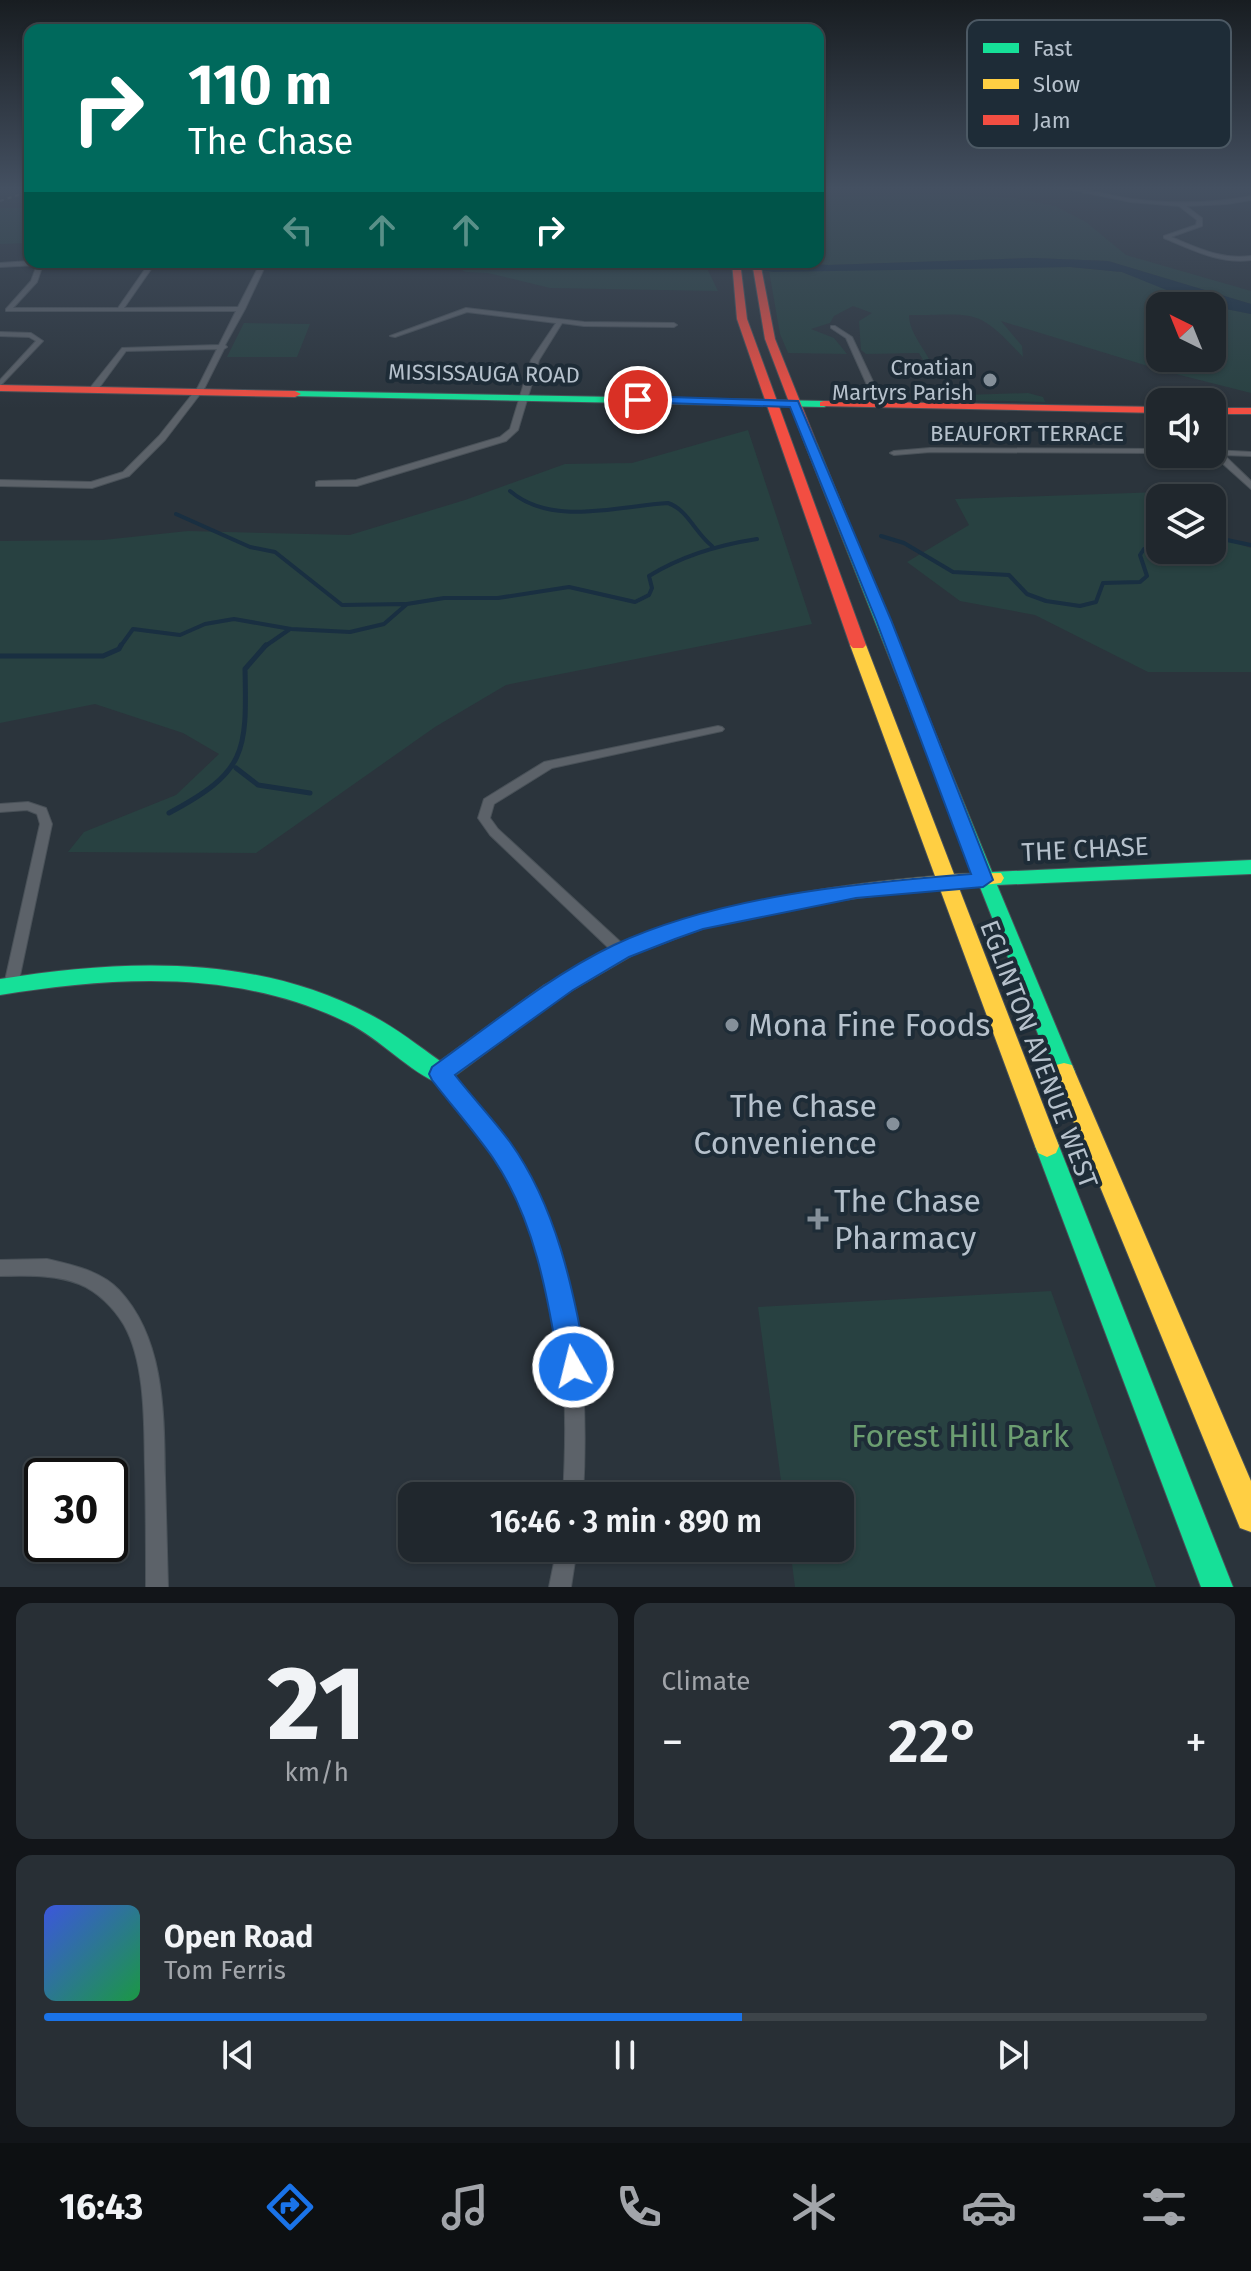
<!DOCTYPE html>
<meta charset="utf-8">
<style>
:root{--surface:#20272d;--page:#282f35;--text:#f1f3f6;--muted:#a2a5aa;--line:#3d4449;--accent:#1a73e8}
body{margin:0;font-family:"Fira Sans",sans-serif;background:var(--page);color:var(--text);height:100vh;display:flex;flex-direction:column;font-size:30px;white-space:nowrap}
*{box-sizing:border-box;margin:0}
p{font-size:26px;color:var(--muted)}
.icon{flex:none;width:44px;height:44px;fill:none;stroke:currentColor;stroke-width:2;stroke-linecap:round;stroke-linejoin:round}
.map{position:relative;height:1587px;overflow:hidden}
.sheet{display:flex;flex-direction:column;gap:16px;padding:16px;background:#121519;flex:1}
.sheet>*{flex:none}
.top-card{position:absolute;left:24px;top:24px;width:800px;height:244px;border-radius:16px;box-shadow:0 2px 6px #0004,0 0 0 2px var(--line);background:#00695c;color:#fff;overflow:hidden}
.needle{width:52px;rotate:317deg}
.buttons{position:absolute;left:1146px;top:292px;display:grid;gap:16px}
.buttons a{display:grid;place-items:center;width:80px;height:80px;border-radius:16px;background:var(--surface);box-shadow:0 2px 6px #0004,0 0 0 2px var(--line);font-size:40px}
.speed{position:absolute;left:24px;top:1458px;display:flex;gap:16px;font-size:40px;font-weight:700;text-align:center}
.speed>*{display:grid;place-content:center;width:104px;height:104px;border-radius:50%;background:var(--surface);box-shadow:0 2px 6px #0004,0 0 0 2px var(--line);line-height:1}
.speed .limit{border:4px solid #111;border-radius:12px;background:#fff;color:#111}
.pin{position:absolute;display:grid;place-items:center;width:68px;height:68px;color:#fff;margin:-34px;border:4px solid #fff;border-radius:50%;box-shadow:0 2px 8px #0007}
.me{position:absolute;width:88px;margin:-44px;rotate:352deg;stroke-linejoin:round;filter:drop-shadow(0 0 6px #0008)}
.turn{display:flex;align-items:center;gap:28px;height:168px;padding:0 32px;font-size:36px}
.turn .icon{width:104px;height:104px;stroke-width:2.5}
.turn b{display:block;font-size:56px;line-height:68px}
.lanes{display:flex;align-items:center;height:76px;padding:0 32px;background:#0003;justify-content:center;gap:40px;direction:ltr}
.lanes .off{opacity:.35}
.big{font-size:60px;font-weight:600;line-height:1.1}
.sheet .card{flex:1;display:flex;flex-direction:column;justify-content:center;gap:12px;min-width:0;padding:0 28px;border-radius:16px;background:var(--page)}
.sheet .dial{align-items:center;gap:0}
.dial b{font-size:104px;line-height:1}
.song{display:flex;align-items:center;gap:24px}
.cover{width:96px;height:96px;border-radius:12px;background:linear-gradient(135deg,hsl(230 70% 55%),hsl(140 70% 35%))}
.played{height:8px;border-radius:4px;background:linear-gradient(90deg,var(--accent) 60%,var(--line) 60%)}
.keys{display:flex;justify-content:space-around;direction:ltr}
.heat{display:flex;justify-content:space-between;align-items:center;font-size:44px;direction:ltr}
.sheet .tiles{flex:1;display:grid;gap:16px;grid-template-columns:1fr 1fr}
.card:last-child{grid-column:span 2}
.trip{position:absolute;left:398px;top:1482px;width:456px;height:80px;border-radius:16px;background:var(--surface);box-shadow:0 2px 6px #0004,0 0 0 2px var(--line);font-weight:600;line-height:80px;text-align:center}
.dock{display:flex;height:128px;justify-content:space-around;align-items:center;background:#0d1012;color:var(--muted)}
.dock .icon{width:56px;height:56px}
.dock .selected{color:var(--accent)}
.dock b{font-size:36px;color:var(--text)}
.map>svg:first-child{display:block}
.green{fill:#284141}
.water{fill:#192f41}
.lines{fill:none;stroke-linecap:round;stroke-linejoin:round}
.stream-far1{stroke:#192f41;stroke-width:4}
.stream{stroke:#192f41;stroke-width:5}
.street-casing{stroke:#495158;stroke-width:2}
.fast-casing{stroke:#495158;stroke-width:2}
.slow-casing{stroke:#495158;stroke-width:2}
.jam-casing{stroke:#495158;stroke-width:2}
.street{fill:#5c6269;fill-rule:evenodd}
.fast{fill:#16e098;fill-rule:evenodd}
.slow{fill:#ffcf43;fill-rule:evenodd}
.jam{fill:#f24e42;fill-rule:evenodd}
.rail{stroke:#5a6167;stroke-width:2;stroke-dasharray:4 4;stroke-linecap:butt}
.route{fill:#1a73e8;stroke:#114b97;stroke-width:2}
.poi-dot{fill:#85909a;stroke:#1e2c37;stroke-width:3}
.labels{text-anchor:middle;stroke-width:8;stroke-linejoin:round;paint-order:stroke}
.far-poi-label{font-size:22px;fill:#b6c1cc;stroke:#1e2c37;text-anchor:end}
.far-street-label{font-size:22px;fill:#b6c1cc;stroke:#1e2c37}
.street-label{font-size:26px;fill:#b6c1cc;stroke:#1e2c37}
.near-poi-label{font-size:32px;fill:#b6c1cc;stroke:#1e2c37;text-anchor:start}
.near-park-label{font-size:32px;fill:#6c9e71;stroke:#1e2c37}
.key{fill:#1e2c37;stroke:#4c5964;stroke-width:2}
.key-label{font-size:22px;fill:#b6c1cc}
</style>
<div class="map">
<svg width="1251" height="1587" viewBox="0 0 1251 1587">
<rect width="100%" height="100%" fill="#2b343c"/>
<!-- green -->
<path class="green" d="M944,194l71,4 40,8 31,16 40,33 125,36v13l-143,-43 -75,-3 -204,7 -31,-3h20v-65z
M0,208h30v35l-30,1z
M446,262h258l14,29 -168,-3 -62,-15 -22,-1z
M1070,267l52,5 89,34h-51v52h52v-52l39,8v79l-87,-22 -163,-50 21,25 1,11c-47,-51 -47,-42 -114,-42 0,21 22,39 26,59l-3,1 -13,-22 -53,1 -5,-4 -2,-29 13,-8 -19,-7 -19,10 -4,7 -19,6 23,9 13,16 -59,-1 -8,-19 -11,-63z
M244,323l66,1 -13,33h-70z
M1028,393l15,4 2,5 -86,-2 5,-5z
M748,430l64,194 -306,61 -71,42 -179,126 -188,-1 16,-20 92,-37 43,-41 -36,-21 -88,-29 -95,19v-182l103,-1 85,-9 162,4 115,-35 100,-36 67,-1z
M1161,492l7,6h-8v52h52v-14l39,12v124h-103l-113,-57 -75,-14 -53,-39 62,-37 -14,-26z
M1051,1291l105,296h-361l-5,-39h50v-52h-57l-25,-189z"/>
<!-- water -->
<path class="water" d="M1033,258l75,3 143,43v10l-50,-10 -79,-32 -52,-5 -297,5 -61,-10 117,3z"/>
<g class="lines">
<!-- stream-far1 -->
<path class="stream-far1" d="M510,491c42,36 108,15 158,12 20,7 27,30 44,43
M176,514l74,33 25,5 67,53 63,-1
M881,536l23,7 49,29 56,3 18,19 19,7 34,5 16,-4 7,-19 37,-1 7,-6 -7,-21 4,-6 16,-2
M1212,547l15,-7 24,5
M120,647l13,-18 47,6 25,-11 29,-5 57,10 59,3 34,-8 23,-20 37,-6h54l71,-11 66,15 14,-7 3,-7 -3,-12c34,-21 69,-31 108,-37
M264,647l26,-18"/>
<!-- stream -->
<path class="stream" d="M0,656h103l16,-7 2,-4
M236,768l22,17 52,8
M169,813c77,-41 78,-60 76,-144l21,-24"/>
<defs>
<path id="street" d="M1057,187c25,0 50,8 75,12 40,5 79,5 119,-3v4l-24,4 -41,2 16,12v8l-31,11c27,11 50,23 80,19v4c-32,4 -58,-10 -87,-22v-2l32,-11 1,-5 -18,-14 -48,-4z
M30,261l22,1 -9,2 -6,18 -24,26h105l32,-46h6l-32,46 114,-1 23,-45h6l-22,47 -20,36 2,2 -3,2 -20,40 -39,51 -36,36 -37,12 -92,-2v-6l91,2 32,-10 36,-36 39,-49 19,-38 -91,2 -30,41h-6v-4l32,-40 97,-3 17,-34h-230v-2l25,-28 6,-16 -37,2v-4z
M466,308l118,14 90,1 3,2 -3,2 -90,-1 -22,-3 -23,37 -21,70 -12,11 -149,45h-41v-4l3,-1 37,-1 144,-43 10,-8 21,-69 25,-37 -89,-11 -72,25 -5,-1z
M831,326h4l17,11 32,68 -1,2 -7,-2 -30,-67 -15,-10z
M0,332l31,1 12,8 -43,45v-6l36,-39 -7,-4 -29,-1z
M930,448l230,1v4l-230,-1 -36,3 -4,-2 4,-2z
M1212,450l39,2v4l-27,-1 27,26v8l-39,-35z
M718,726l4,1 2,2 -2,2 -170,37 -58,36 -4,14 8,11 128,118 2,4 -2,4 -5,1 -5,-1 -126,-120 -12,-17 6,-19 60,-37z
M28,802l18,6 6,16 -34,161 -2,4 -5,2 -5,-2 -2,-4 36,-161 -3,-10 -10,-4 -27,2v-8z
M440,1068l5,2c32,34 61,70 84,112 52,96 60,207 54,314h-20c6,-102 2,-211 -46,-304 -22,-42 -51,-79 -82,-114l-3,-4 3,-4z
M47,1259c26,6 54,12 72,31 46,49 45,124 46,187 1,36 2,73 3,110h-22c0,-39 0,-78 -1,-117 -1,-44 1,-106 -21,-145 -10,-17 -27,-34 -45,-41 -25,-10 -53,-8 -79,-8v-16z
M557,1548h20l-6,39h-22z"/>
<path id="fast" d="M295,391l529,10 6,3 -6,3 -533,-11v-4z
M811,440l6,4 175,428 259,-12v14l-254,11 78,187 -3,7 -8,2 -8,-2 -3,-7 -248,-628z
M633,938l7,3 3,5 -3,5 -81,47 -111,83 -8,3c-29,-11 -61,-46 -92,-61 -109,-54 -231,-47 -348,-28v-16c124,-20 255,-25 369,35 26,13 48,31 71,47l103,-75z
M1047,1135l9,4 3,7 174,441h-32l-166,-441 3,-7z"/>
<path id="slow" d="M858,640l8,5 88,229 47,-1 3,5 -3,5 -42,5 100,258 -3,7 -9,4 -9,-4 -3,-7 -95,-257c-74,7 -147,16 -219,34 -31,8 -58,22 -88,31l-7,-3 -3,-5 3,-5c100,-39 203,-56 309,-65l-85,-231z
M1064,1063l8,2 3,7 176,409v51l-11,-4 -187,-456 3,-7z"/>
<path id="jam" d="M732,262h8l7,57 119,326 -3,3h-10l-3,-3 -113,-326z
M752,262h8l15,77 42,105 -2,3 -10,-3 -40,-105z
M0,385l295,6 6,3 -6,3 -295,-6z
M824,401l336,6v6l-340,-7v-4z
M1212,408h39v6h-39z"/>
</defs>
<!-- street casing -->
<use href="#street" class="street-casing"/>
<!-- fast casing -->
<use href="#fast" class="fast-casing"/>
<!-- slow casing -->
<use href="#slow" class="slow-casing"/>
<!-- jam casing -->
<use href="#jam" class="jam-casing"/>
<!-- street -->
<use href="#street" class="street"/>
<!-- fast -->
<use href="#fast" class="fast"/>
<!-- slow -->
<use href="#slow" class="slow"/>
<!-- jam -->
<use href="#jam" class="jam"/>
<!-- rail -->
<path class="rail" d="M0,201l30,-10"/>
</g>
<!-- sky -->
<linearGradient id="sky" x2="0" y2="1"><stop stop-color="#181d21"/><stop offset="0.46" stop-color="#445061"/><stop offset="1" stop-color="#445061" stop-opacity="0"/></linearGradient>
<rect width="1251" height="409" fill="url(#sky)"/>
<!-- route -->
<path class="route" d="M638,396l160,5 93,219 102,260 -10,7 -127,11 -153,31 -28,10 -46,18 -56,33 -118,85c18,23 38,44 55,67 46,64 64,148 77,225l-4,10 -10,4 -10,-4 -4,-10c-11,-71 -25,-149 -66,-209 -19,-27 -41,-52 -61,-78l-3,-6 3,-7c59,-42 117,-91 182,-122 105,-49 242,-62 357,-71l-95,-254 -86,-213 -156,-5z"/>
<!-- markers -->
<g class="poi-dot">
<circle cx="990" cy="380" r="8"/>
<circle cx="732" cy="1025" r="8"/>
<circle cx="893" cy="1124" r="8"/>
<path d="M814 1207h8v8h8v8h-8v8h-8v-8h-8v-8h8z"/>
</g>
<g class="labels">
<!-- far-poi labels -->
<g class="far-poi-label">
<text x="974" y="375">Croatian<tspan x="974" dy="25">Martyrs Parish</tspan></text>
</g>
<!-- far-street labels -->
<g class="far-street-label">
<text transform="translate(484 373) rotate(1)" y="8">MISSISSAUGA ROAD</text>
<text x="1027" y="441">BEAUFORT TERRACE</text>
</g>
<!-- street labels -->
<g class="street-label">
<text transform="translate(1085 849) rotate(-3)" y="9">THE CHASE</text>
<text transform="translate(1039 1054) rotate(69)" y="9">EGLINTON AVENUE WEST</text>
</g>
<!-- near-poi labels -->
<g class="near-poi-label">
<text x="748" y="1036">Mona Fine Foods</text>
<text x="877" y="1117" text-anchor="end">The Chase<tspan x="877" dy="37">Convenience</tspan></text>
<text x="834" y="1212">The Chase<tspan x="834" dy="37">Pharmacy</tspan></text>
</g>
<!-- near-park labels -->
<g class="near-park-label">
<text x="960" y="1447">Forest Hill Park</text>
</g>
</g>
<!-- legend -->
<rect x="967" y="20" width="264" height="128" rx="12" class="key"/>
<rect x="983" y="43" width="36" height="10" fill="#16e098"/>
<rect x="983" y="79" width="36" height="10" fill="#ffcf43"/>
<rect x="983" y="115" width="36" height="10" fill="#f24e42"/>
<g class="key-label">
<text x="1033" y="56">Fast</text>
<text x="1033" y="92">Slow</text>
<text x="1033" y="128">Jam</text>
</g>
</svg>
<div class="buttons">
<a><svg class="needle" viewBox="-14 -14 28 28"><path d="M0-13l5 13h-10z" fill="#e53935"/><path d="M0 13l5-13h-10z" fill="#a2a5aa"/></svg></a>
<a><svg class="icon" aria-label="sound" viewBox="0 0 24 24"><path d="M4 9h4l5-4v14l-5-4H4zM17 9q2 3 0 6"/></svg></a>
<a><svg class="icon" aria-label="layers" viewBox="0 0 24 24"><path d="M12 4l9 5-9 5-9-5zM3 14l9 5 9-5"/></svg></a>
</div>
<div class="speed"><div class="limit">30</div></div>
<div class="pin" style="left:638px;top:400px;background:#d93025"><svg class="icon" aria-label="arrive" viewBox="0 0 24 24"><path d="M6 21V4h12l-3 4 3 4H6"/></svg></div>
<svg class="me" style="left:573px;top:1367px" viewBox="-20 -20 40 40"><circle r="17" fill="#1a73e8" stroke="#fff" stroke-width="3"/><path d="M0-11L8 9 0 5-8 9z" fill="#fff"/></svg>
<div class="trip">16:46 · 3 min · 890 m</div>
<div class="top-card">
<div class="turn"><svg class="icon" aria-label="right" viewBox="0 0 24 24"><path d="M7 20v-9h11M14 6l5 5-5 5"/></svg><div><b>110 m</b>The Chase</div></div>
<div class="lanes"><svg class="icon off" aria-label="left" viewBox="0 0 24 24"><path d="M17 20v-9H6M10 6l-5 5 5 5"/></svg><svg class="icon off" aria-label="ahead" viewBox="0 0 24 24"><path d="M12 20V5M6 11l6-6 6 6"/></svg><svg class="icon off" aria-label="ahead" viewBox="0 0 24 24"><path d="M12 20V5M6 11l6-6 6 6"/></svg><svg class="icon" aria-label="right" viewBox="0 0 24 24"><path d="M7 20v-9h11M14 6l5 5-5 5"/></svg></div>
</div>
</div>
<section class="sheet">
<div class="tiles">
<div class="card dial"><b>21</b><p>km/h</p></div>
<div class="card"><p>Climate</p>
<div class="heat"><a>−</a><b class="big">22°</b><a>+</a></div>
</div>
<div class="card">
<div class="song"><i class="cover"></i><div><b>Open Road</b><p>Tom Ferris</p></div></div>
<div class="played"></div>
<div class="keys"><svg class="icon" aria-label="previous" viewBox="0 0 24 24"><path d="M18 5L8 12l10 7zM5 5v14"/></svg><svg class="icon" aria-label="pause" viewBox="0 0 24 24"><path d="M8 5v14M16 5v14"/></svg><svg class="icon" aria-label="next" viewBox="0 0 24 24"><path d="M6 5l10 7-10 7zM19 5v14"/></svg></div>
</div>
</div>
</section>
<nav class="dock">
<b>16:43</b>
<svg class="icon selected" aria-label="directions" viewBox="0 0 24 24"><path d="M12 3l9 9-9 9-9-9zM9 14v-3h6M13 9l2 2-2 2"/></svg>
<svg class="icon" aria-label="music" viewBox="0 0 24 24"><path d="M9 18V5l10-2v13"/><circle cx="6" cy="18" r="3"/><circle cx="16" cy="16" r="3"/></svg>
<svg class="icon" aria-label="phone" viewBox="0 0 24 24"><path d="M5 4h4l2 5-3 2q2 4 5 5l2-3 5 2v4C11 20 4 13 5 4z"/></svg>
<svg class="icon" aria-label="climate" viewBox="0 0 24 24"><path d="M12 3v18M4 7l16 10M4 17L20 7"/></svg>
<svg class="icon" aria-label="car" viewBox="0 0 24 24"><path d="M5 17H2v-5l4-1 3-4h7l3 4 3 1v5h-3M9 17h6M6 11h13"/><circle cx="7" cy="17" r="2"/><circle cx="17" cy="17" r="2"/></svg>
<svg class="icon" aria-label="filters" viewBox="0 0 24 24"><path d="M4 7h16M4 17h16"/><circle cx="9" cy="7" r="2"/><circle cx="15" cy="17" r="2"/></svg>
</nav>
